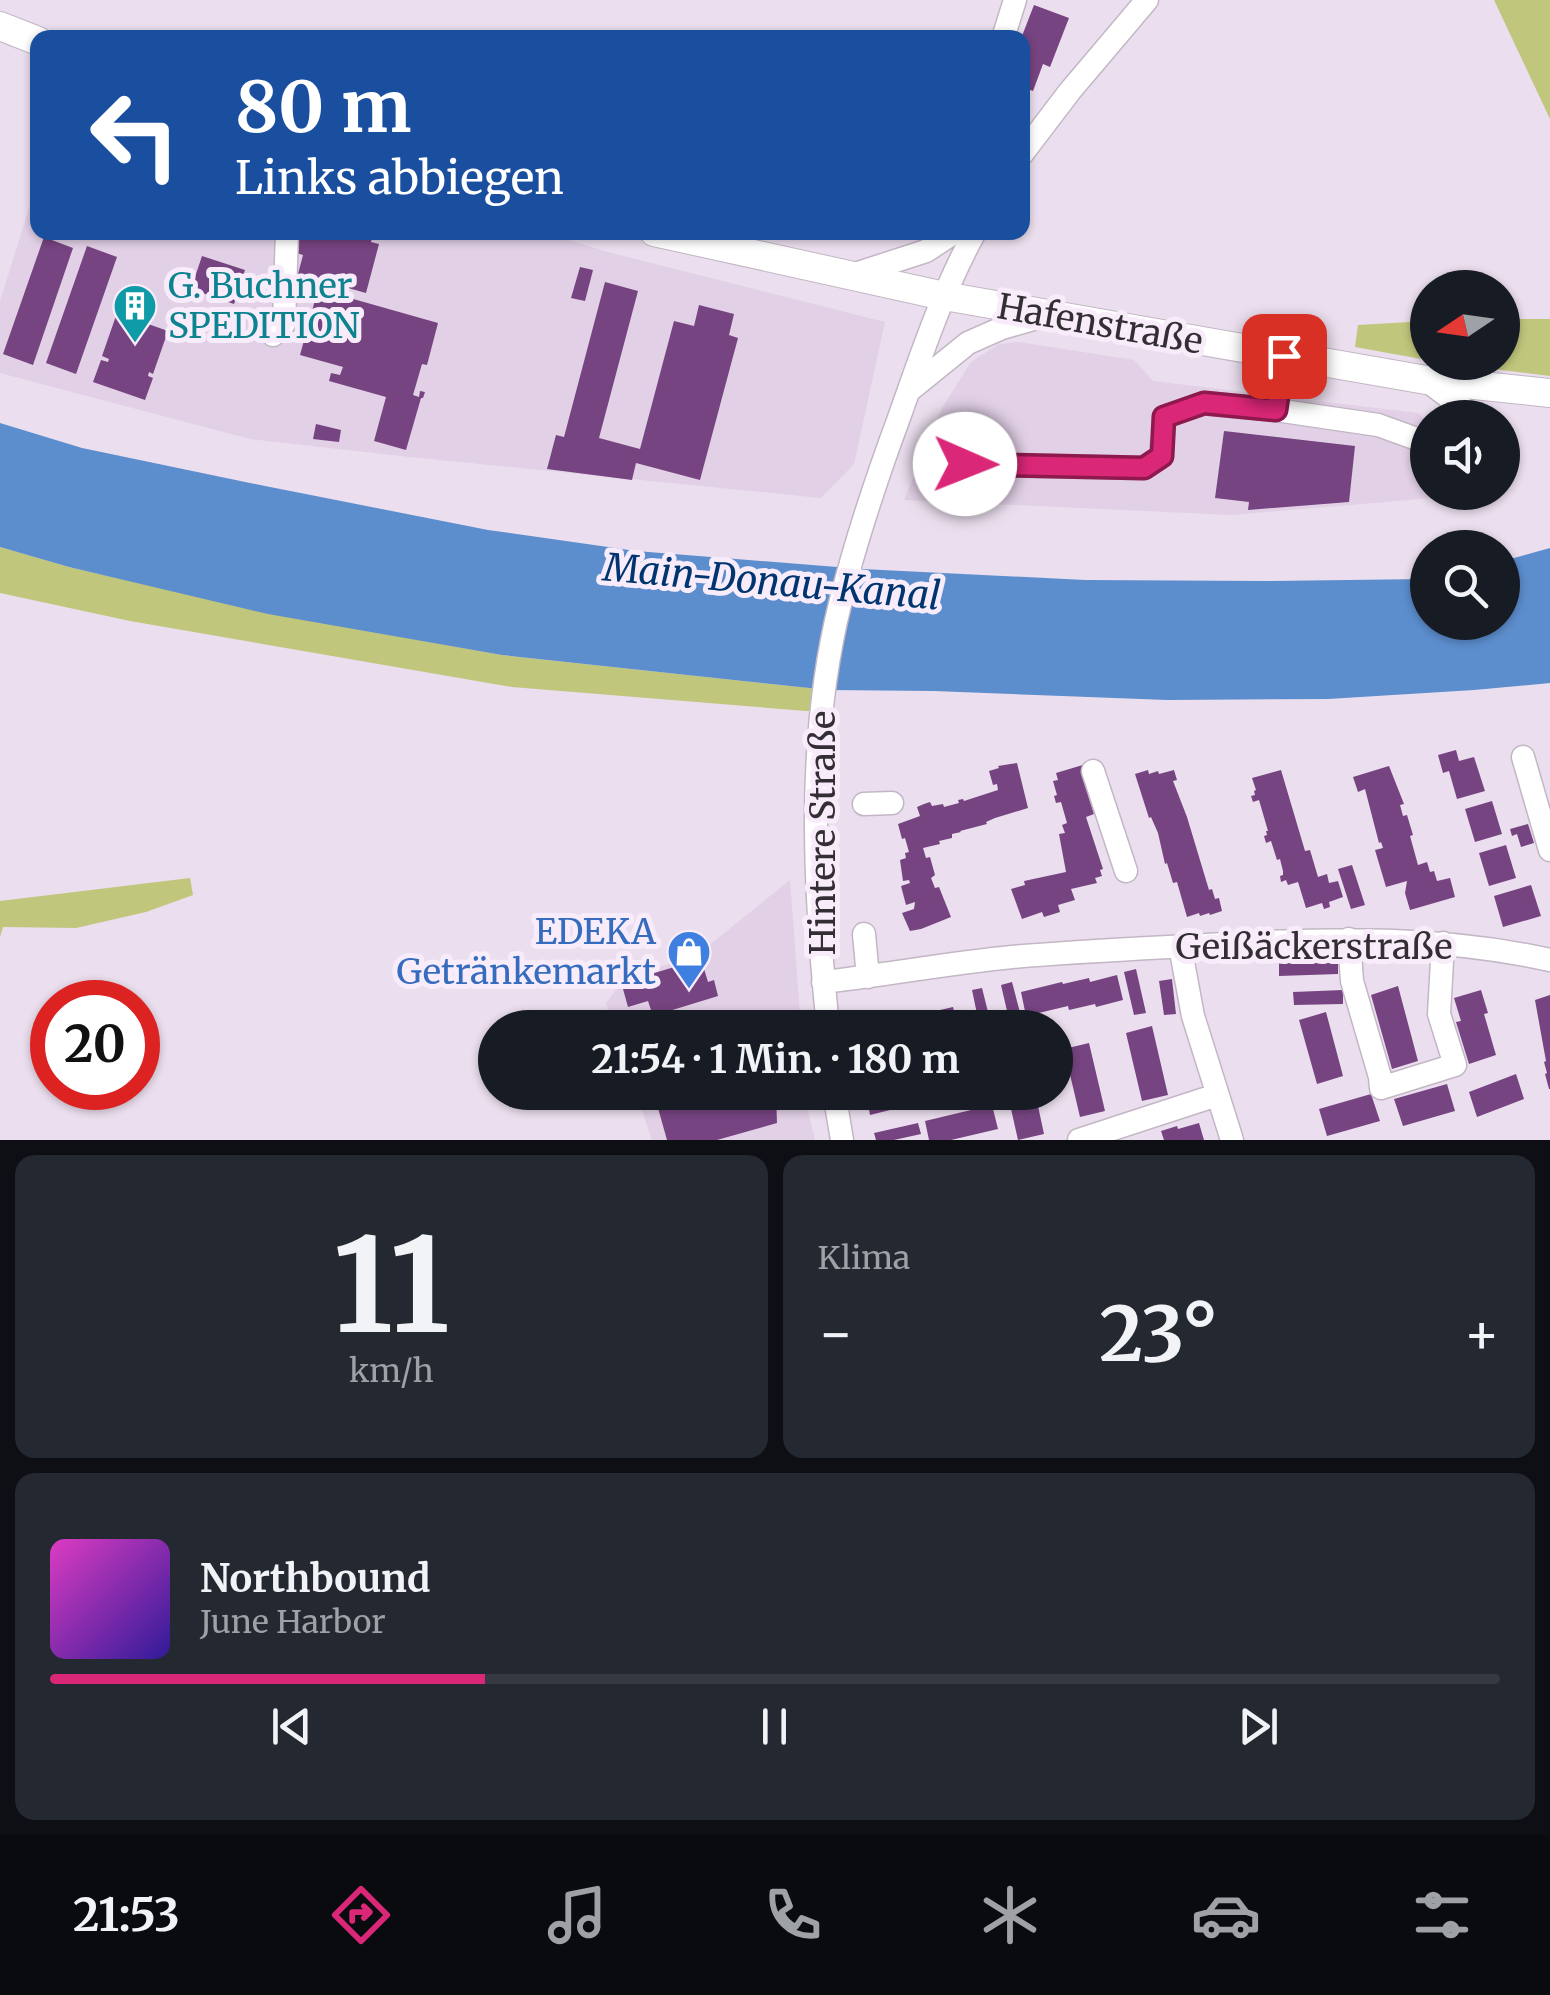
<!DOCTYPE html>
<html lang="de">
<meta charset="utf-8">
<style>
:root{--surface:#171b24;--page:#242831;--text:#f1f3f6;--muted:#9ea1a6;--line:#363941;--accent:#db2777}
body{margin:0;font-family:Merriweather,serif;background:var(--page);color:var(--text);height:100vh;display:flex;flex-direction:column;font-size:38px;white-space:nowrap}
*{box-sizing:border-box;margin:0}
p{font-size:32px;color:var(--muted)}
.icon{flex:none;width:55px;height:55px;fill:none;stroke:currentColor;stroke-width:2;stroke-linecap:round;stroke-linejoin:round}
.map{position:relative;height:1140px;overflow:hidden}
.details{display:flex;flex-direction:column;gap:15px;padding:15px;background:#0d0f14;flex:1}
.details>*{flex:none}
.hud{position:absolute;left:30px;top:30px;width:1000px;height:210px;border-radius:20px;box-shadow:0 2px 8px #0004;background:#1a4fa0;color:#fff;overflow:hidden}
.needle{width:65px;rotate:257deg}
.controls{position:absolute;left:1410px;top:270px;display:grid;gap:20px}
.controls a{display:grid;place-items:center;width:110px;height:110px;border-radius:50%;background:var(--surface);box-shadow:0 2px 8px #0004;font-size:50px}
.speed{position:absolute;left:30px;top:980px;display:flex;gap:20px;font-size:50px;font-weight:700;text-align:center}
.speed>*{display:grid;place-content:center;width:130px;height:130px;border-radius:50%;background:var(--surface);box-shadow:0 2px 8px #0004;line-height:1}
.speed .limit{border:15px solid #d22;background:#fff;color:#111}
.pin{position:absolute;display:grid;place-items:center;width:85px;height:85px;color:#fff;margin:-42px;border-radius:20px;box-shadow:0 5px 15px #0006}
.me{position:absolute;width:110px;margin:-55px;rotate:91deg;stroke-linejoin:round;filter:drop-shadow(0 0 8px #0008)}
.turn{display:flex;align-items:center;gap:35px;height:210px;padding:0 40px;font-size:45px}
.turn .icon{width:130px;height:130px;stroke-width:2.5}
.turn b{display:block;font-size:70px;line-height:85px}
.big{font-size:75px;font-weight:700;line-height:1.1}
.details .tile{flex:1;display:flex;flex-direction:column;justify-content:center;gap:15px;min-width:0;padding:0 35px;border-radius:20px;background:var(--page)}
.details .dial{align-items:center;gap:0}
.dial b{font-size:130px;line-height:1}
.song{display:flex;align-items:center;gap:30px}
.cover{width:120px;height:120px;border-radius:15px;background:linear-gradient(135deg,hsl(310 70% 55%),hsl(250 70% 35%))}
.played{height:10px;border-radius:5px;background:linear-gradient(90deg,var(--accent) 30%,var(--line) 30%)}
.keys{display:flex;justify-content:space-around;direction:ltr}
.heat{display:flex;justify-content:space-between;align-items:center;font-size:55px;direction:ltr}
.details .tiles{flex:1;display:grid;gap:15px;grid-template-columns:1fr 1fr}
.tile:last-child{grid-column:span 2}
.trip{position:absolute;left:478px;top:1010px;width:595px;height:100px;border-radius:50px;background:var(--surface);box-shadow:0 2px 8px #0004;font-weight:700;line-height:100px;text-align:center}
.menu{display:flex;height:160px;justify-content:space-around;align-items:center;background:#090b0e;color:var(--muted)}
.menu .icon{width:70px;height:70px}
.menu .active{color:var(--accent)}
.menu b{font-size:45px;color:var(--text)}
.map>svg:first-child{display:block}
.built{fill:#e2d0e6}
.green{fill:#c0c67c}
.water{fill:#5c8dcd}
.building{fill:#764481}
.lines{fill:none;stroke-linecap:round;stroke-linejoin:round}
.minor-casing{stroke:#c3b7c5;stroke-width:25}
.major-casing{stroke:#c3b7c5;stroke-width:30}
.minor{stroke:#fff;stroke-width:22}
.major{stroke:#fff;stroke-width:28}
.route-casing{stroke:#8e194d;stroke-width:25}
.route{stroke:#db2777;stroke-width:18}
.labels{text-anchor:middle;stroke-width:10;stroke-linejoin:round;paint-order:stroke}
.culture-label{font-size:35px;fill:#0d838f;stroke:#f8ecfb;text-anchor:start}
.street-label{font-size:35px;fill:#332e34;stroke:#f8ecfb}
.shop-label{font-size:35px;fill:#366cbe;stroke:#f8ecfb;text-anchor:end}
.water-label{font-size:38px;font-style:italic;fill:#01356f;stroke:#f8ecfb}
</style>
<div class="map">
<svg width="1550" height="1140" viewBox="0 0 1550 1140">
<rect width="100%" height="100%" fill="#ebdeee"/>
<!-- built -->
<path class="built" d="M37,183l1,49 509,1 57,18 281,71 -31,142 -33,34 -411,-41 -160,-18 -250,-66v-72z
M1019,342l115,18 19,21 265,32 9,8 1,71 33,1 -29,5 -200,17 -328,-15 38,-92 29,-46 28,-18z
M790,880l11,147h-187l-8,-24 19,-25 72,-23z
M636,1093h170l2,18 7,29h-163z"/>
<!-- green -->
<path class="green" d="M1494,0h56v119z
M1503,319h47v57l-108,-13 60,-1z
M1427,321v39l-72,-13 3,-22z
M0,547l69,20 199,46 234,42 326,35 -4,21h-18l-294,-24 -382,-66 -130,-28z
M190,878l3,17 -47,17 -70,16 -73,-1 -3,10v-36z"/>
<!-- water -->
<path class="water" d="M0,423l82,25 183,38 223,44 148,21 226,18 223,11 179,1 163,-2 1,43h74l1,-61 47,-13v135l-76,7 -146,9 -161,1 -233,-9 -106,-1 -326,-35 -234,-41 -199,-47 -69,-20z"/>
<!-- building -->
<path class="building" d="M1034,5l35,13 -19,49 -7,-3 -10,27 -11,-4v-51z
M301,232l17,3 1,-3h55l-3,10 8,2 -13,49 -68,-19 5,-19 -7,-2z
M44,237l29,11 -40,117 -30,-11z
M87,246l30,11 -41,117 -30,-11z
M202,256l43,14 -11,34 -43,-15z
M580,267l13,3 -8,31 -14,-3z
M605,282l33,9 -39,147 41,11 34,-128 20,5 5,-21 35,9 -5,21 9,3 -38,142 -64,-17 -4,17 -85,-11 9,-34 8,2z
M318,289l120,34 -11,42 -5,-1 -9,31 6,2 1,-6 5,1 -2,6h-2l-15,52 -32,-9 12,-44 -57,-16 2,-8 9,2 3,-8 -43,-12z
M117,313l51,18 -15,43 -4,-2 -1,4 5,2 -8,22 -52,-18 8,-22 7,2 1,-3 -7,-3z
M316,424l25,6 -2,12 -26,-3z
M1224,431l131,15 -6,56 -101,8 1,-8 -34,-4z
M1456,750l3,11 15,-4 11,34 -28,8 -8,-28 -6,2 -5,-18z
M1017,763l11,45 -33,10 -9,4 1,2 -27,7 1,1 -9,2v4l-13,3 1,3 -17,4 3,10 4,-1 5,18 -4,3 4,10 4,-1 12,30 -30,12 -11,2 -8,-18 12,-4 1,-7 -9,3 -5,-19 9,-3 -1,-3 -6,1 -3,-21 6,-2 -1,-5 4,-1 -4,-14 -3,1 -4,-15 22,-8 -3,-9 7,-3 6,-2 2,4 11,-2 1,3 15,-4 -1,-3 5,-1 1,2 34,-11 -1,-6 -4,1 -4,-14 10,-3 -1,-2z
M1086,764l9,28 -7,3 6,19 -8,3 17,52 -3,1 2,6 -7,2 2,5 -26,6 4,11 -17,5 2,7 -16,5 -2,-5 -20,7 -11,-30 14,-4 -1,-4 42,-9 -7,-38 6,-1 -3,-8 5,-2 -6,-21 -5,1 -2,-7 3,-1 -4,-14 5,-1 -2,-7z
M1389,766l15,38 -4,1 3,11 4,-1 6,20 -3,1 8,29 9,-3 3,10 4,-1 3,10 13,-3 5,19 -45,13 -5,-17 2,-12 -21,6 -11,-37 8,-2 -2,-6 -2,1 -14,-54 -7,3 -5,-15z
M1148,770l1,4 9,-3 1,3 15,-4 3,10 -4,1 14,36 22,73 3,-1 3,10 4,-1 3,13 -12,4 -1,-2 -9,3 -1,-3 -12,4 -10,-35 -4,1 -6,-20 -2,1 -7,-31 -7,-16 -2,1 -14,-44z
M1281,770l24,81 5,-1 8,27 9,-3 2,9 9,-2 5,16 -14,5 1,5 -6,2 -2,-6 -16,5 -8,-26 -10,3 -2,-5 -5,2 -1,-6 3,-1v-4l-3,-12 -3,1 -6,-19 -5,2 -2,-7 3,-1 -1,-4h2l-9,-31 -6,2 -2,-6 4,-1 -1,-4 2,-1 -4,-12z
M1492,801l10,33 -27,8 -10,-33z
M1528,824l6,19 -13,4 -4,-13 -5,2 -2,-7z
M1506,845l10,33 -27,8 -10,-33z
M1352,865l13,40 -14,4 -13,-40z
M1531,885l10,31 -38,11 -9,-31z
M701,959l7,23 6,-2 4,16 -65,20 -5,-15 -20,6 -5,-18 8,-9z
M1338,961v13l-59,2v-13z
M1136,969l10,44 -12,2 -10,-43z
M1117,975l6,25 -27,7 -1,-3 -26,6 -1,-4 -42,10 -5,-24 41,-10 1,2 26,-6 1,4z
M1172,979l4,35 -12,1 -5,-34z
M1012,982l12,46h-13l-10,-43z
M1398,986l20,75 -26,8 -21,-74z
M982,988l10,40h-12l-8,-38z
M1343,990v14l-49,1 -1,-13z
M1481,990l7,23 -4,1 12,41 -27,9 -13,-42 5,-1 -7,-23z
M1550,995v94h-1l-4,-15 2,-1 -3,-11 2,-1 -11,-61z
M953,1007l5,21h-28l-3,-15z
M1326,1012l17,64 -26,8 -18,-64z
M1152,1026l16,69 -26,6 -16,-68z
M1089,1043l16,68 -25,6 -16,-68z
M1516,1074l8,25 -47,18 -8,-25z
M1447,1084l8,27 -52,15 -9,-27z
M657,1092h119l1,31 -60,17h-50l-11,-39 3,-1z
M1011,1092h24l9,42 -26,6 -9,-40 3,-1z
M911,1093l3,11 -44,11 -2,-11z
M1371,1094l9,27 -53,15 -8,-27z
M992,1105l6,24 -47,11h-22l-4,-19z
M918,1123l3,11 -27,6h-18l-2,-7z
M1199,1123l5,17h-40l-3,-9 16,-5 1,3z"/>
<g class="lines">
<defs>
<path id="minor" d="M1003,38l12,-38
M1022,154l48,-63 77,-91
M852,275l74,-24 29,-19
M273,335l11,-11 3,-92
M1426,380l50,38
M910,390l58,-47 34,-15 45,-13
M1276,410l8,-54
M965,464l179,4 17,-12 3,-39 40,-14 72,7 102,15 50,18
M1523,757l27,93
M1093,771l33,100
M864,804l28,-1
M864,934l4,43
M1349,939l3,42 28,96 1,11 74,-23 -16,-51 4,-71
M1180,946l13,70 39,124
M823,982c63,-7 126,-19 189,-25 70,-6 142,-9 212,-13 110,-6 218,-8 326,16
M828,1028c-14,-141 -22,-287 12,-424 16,-65 37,-127 60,-189 22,-62 43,-125 75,-183
M834,1092l8,48
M1079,1140l138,-45"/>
<path id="major" d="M0,26l38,15
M654,232l290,64 482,84 124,13"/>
</defs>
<!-- minor casing -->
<use href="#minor" class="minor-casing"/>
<!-- major casing -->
<use href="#major" class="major-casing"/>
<!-- minor -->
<use href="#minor" class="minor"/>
<!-- major -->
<use href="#major" class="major"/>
</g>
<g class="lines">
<defs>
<path id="route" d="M965,464l179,4 18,-12 2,-39 40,-14 72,7 8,-54"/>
</defs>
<!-- route casing -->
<use href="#route" class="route-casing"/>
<!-- route -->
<use href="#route" class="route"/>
</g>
<!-- icons -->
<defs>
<symbol id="building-pin" viewBox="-11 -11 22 30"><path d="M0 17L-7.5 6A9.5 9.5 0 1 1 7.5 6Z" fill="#0f9aa8" stroke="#f8ecfb"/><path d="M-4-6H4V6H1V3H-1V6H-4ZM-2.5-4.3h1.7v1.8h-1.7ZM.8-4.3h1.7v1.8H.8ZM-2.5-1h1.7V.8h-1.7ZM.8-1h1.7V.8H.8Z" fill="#fff"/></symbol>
<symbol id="shop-pin" viewBox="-11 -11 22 30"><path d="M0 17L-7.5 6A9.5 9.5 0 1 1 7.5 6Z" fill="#3f7fe0" stroke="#f8ecfb"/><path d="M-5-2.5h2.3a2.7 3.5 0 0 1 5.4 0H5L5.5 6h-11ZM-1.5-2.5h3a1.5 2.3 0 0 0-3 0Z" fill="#fff"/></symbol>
</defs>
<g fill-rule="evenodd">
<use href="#building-pin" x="110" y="281" width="50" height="68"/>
<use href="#shop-pin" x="664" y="927" width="50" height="68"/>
</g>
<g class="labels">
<!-- culture labels -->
<g class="culture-label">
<text x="168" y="298">G. Buchner<tspan x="168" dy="40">SPEDITION</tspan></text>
</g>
<!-- street labels -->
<g class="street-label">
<text transform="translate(1100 324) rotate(10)" y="12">Hafenstraße</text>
<text transform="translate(823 833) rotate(-90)" y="12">Hintere Straße</text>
<text x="1314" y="959">Geißäckerstraße</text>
</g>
<!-- shop labels -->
<g class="shop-label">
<text x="656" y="944">EDEKA<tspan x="656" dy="40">Getränkemarkt</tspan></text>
</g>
<!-- water labels -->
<g class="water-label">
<text transform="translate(772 582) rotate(5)" y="13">Main-Donau-Kanal</text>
</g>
</g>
</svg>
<div class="controls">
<a><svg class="needle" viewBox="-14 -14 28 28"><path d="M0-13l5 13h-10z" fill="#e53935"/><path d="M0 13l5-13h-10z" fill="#9ea1a6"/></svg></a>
<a><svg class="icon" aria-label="sound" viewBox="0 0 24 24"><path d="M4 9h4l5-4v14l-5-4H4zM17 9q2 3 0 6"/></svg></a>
<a><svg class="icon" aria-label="search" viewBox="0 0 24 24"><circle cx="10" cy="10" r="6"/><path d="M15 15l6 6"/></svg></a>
</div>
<div class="speed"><div class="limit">20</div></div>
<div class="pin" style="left:1284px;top:356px;background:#d93025"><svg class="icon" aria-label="arrive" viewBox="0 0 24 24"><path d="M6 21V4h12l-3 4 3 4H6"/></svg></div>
<svg class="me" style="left:965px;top:464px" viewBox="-20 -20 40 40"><circle r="19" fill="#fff"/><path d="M0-13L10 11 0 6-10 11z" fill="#db2777"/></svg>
<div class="trip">21:54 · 1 Min. · 180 m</div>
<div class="hud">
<div class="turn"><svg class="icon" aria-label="left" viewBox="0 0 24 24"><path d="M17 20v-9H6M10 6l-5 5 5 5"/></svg><div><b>80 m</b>Links abbiegen</div></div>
</div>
</div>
<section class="details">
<div class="tiles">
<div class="tile dial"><b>11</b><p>km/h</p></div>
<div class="tile"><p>Klima</p>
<div class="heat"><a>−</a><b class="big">23°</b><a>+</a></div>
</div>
<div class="tile">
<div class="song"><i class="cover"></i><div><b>Northbound</b><p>June Harbor</p></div></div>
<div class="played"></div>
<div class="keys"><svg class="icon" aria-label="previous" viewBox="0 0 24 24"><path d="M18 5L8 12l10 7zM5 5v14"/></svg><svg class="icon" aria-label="pause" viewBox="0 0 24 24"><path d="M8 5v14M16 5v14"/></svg><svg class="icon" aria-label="next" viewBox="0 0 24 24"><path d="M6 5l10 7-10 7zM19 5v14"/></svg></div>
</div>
</div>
</section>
<nav class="menu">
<b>21:53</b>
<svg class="icon active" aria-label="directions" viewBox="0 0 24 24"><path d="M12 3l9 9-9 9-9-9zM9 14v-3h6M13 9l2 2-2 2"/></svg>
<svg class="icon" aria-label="music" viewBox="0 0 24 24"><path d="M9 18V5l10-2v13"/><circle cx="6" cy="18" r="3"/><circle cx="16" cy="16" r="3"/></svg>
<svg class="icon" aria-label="phone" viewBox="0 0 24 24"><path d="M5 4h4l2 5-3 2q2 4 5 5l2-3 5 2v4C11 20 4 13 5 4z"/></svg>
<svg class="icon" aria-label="climate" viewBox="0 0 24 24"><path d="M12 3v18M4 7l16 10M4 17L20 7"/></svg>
<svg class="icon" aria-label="car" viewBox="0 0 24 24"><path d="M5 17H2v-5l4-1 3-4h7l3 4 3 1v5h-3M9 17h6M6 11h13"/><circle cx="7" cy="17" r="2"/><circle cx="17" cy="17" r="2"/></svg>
<svg class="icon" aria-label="filters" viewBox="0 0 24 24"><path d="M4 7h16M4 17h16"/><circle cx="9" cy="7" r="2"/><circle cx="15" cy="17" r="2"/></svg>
</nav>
